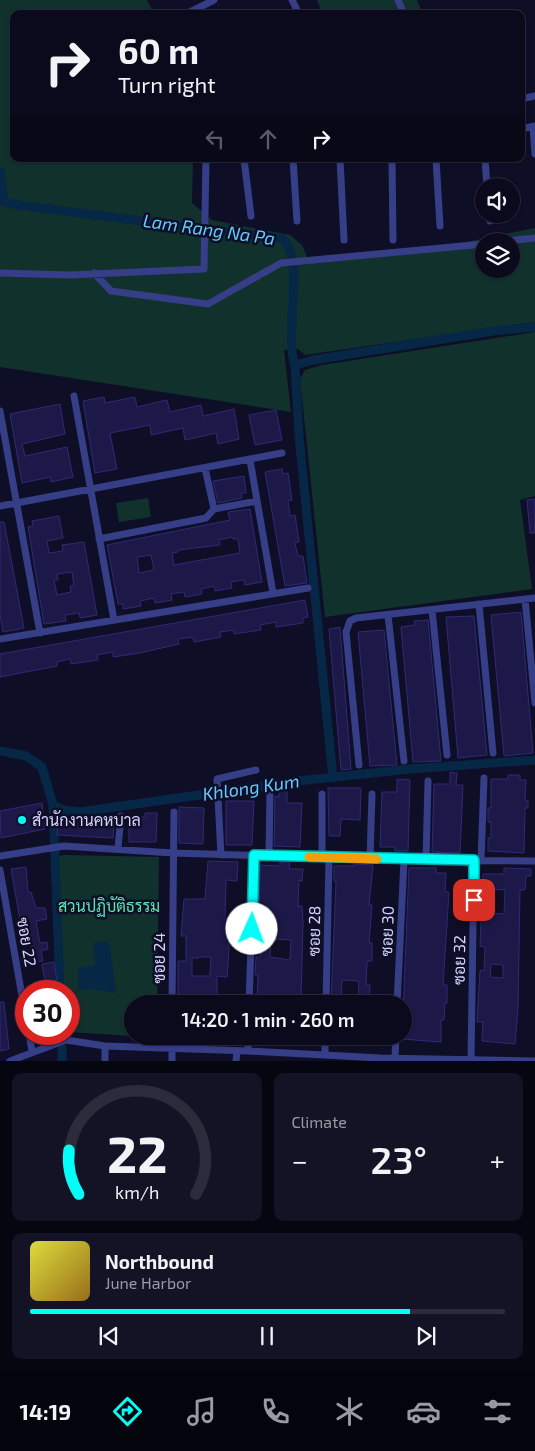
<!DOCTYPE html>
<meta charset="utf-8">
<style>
:root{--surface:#0b0a1d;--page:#141326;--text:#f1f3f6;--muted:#9a9aa4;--line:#2b2b3b;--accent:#00fff7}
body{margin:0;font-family:"Exo 2",Sarabun,sans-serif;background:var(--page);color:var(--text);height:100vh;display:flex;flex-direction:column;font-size:19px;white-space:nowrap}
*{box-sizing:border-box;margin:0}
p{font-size:16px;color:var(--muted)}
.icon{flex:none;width:28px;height:28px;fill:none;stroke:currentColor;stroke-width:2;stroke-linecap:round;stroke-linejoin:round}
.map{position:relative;height:1061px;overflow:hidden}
.side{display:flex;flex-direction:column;gap:12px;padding:12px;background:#060610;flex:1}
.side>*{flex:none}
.banner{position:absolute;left:10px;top:10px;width:515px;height:152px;border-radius:10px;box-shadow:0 1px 4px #0004,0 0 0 1px var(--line);background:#0b0a1d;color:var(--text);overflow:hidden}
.buttons{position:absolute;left:475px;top:178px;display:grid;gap:10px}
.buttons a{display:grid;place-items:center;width:45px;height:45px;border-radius:50%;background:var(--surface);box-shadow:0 1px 4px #0004,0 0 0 1px var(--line);font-size:25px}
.speed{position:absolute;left:15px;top:980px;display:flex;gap:10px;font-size:25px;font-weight:700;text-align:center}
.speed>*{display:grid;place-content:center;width:65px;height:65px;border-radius:50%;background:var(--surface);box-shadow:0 1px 4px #0004,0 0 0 1px var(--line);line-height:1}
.speed .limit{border:8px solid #d22;background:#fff;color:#111}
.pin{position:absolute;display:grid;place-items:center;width:42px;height:42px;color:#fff;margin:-21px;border-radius:10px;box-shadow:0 2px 8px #0006}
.me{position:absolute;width:55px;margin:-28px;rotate:2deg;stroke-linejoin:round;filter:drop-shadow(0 0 4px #0008)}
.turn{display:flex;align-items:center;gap:18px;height:105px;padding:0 25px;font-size:22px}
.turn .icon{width:65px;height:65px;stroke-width:2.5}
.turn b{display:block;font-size:35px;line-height:42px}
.lanes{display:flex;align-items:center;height:48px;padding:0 25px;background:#0003;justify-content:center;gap:25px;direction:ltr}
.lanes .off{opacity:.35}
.big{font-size:38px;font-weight:600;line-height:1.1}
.side .tile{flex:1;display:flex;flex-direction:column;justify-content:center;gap:8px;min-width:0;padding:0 18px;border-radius:10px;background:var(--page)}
.side .dial{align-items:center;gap:0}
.dial svg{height:130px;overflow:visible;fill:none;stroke:var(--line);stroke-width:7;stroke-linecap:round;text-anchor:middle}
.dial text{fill:var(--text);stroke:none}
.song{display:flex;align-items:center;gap:15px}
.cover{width:60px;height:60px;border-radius:8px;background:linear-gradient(135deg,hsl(60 70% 55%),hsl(40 70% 35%))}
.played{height:5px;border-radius:2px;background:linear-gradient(90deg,var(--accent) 80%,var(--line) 80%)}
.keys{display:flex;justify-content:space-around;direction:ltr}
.heat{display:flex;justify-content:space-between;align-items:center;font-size:28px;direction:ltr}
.side .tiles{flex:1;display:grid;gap:12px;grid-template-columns:1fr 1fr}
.tile:last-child{grid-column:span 2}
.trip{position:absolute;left:124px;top:995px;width:288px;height:50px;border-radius:25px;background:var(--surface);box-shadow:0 1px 4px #0004,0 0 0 1px var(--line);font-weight:600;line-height:50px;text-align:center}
.menu{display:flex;height:80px;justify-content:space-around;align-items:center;background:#04040c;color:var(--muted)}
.menu .icon{width:35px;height:35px}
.menu .active{color:var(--accent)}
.menu b{font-size:22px;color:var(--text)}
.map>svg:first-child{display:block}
.green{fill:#11312c;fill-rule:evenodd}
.water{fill:#072747}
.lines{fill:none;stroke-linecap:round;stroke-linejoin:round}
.canal{stroke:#072747;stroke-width:9}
.building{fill:#1c1949;stroke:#2f2a76;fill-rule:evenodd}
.street{stroke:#373e88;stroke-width:7}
.route-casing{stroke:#00a6a1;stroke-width:12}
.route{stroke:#00fff7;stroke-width:9}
.slow{stroke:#f59e0b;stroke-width:9}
.poi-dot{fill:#00fff7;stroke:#0f0e27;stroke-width:2}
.labels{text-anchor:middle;stroke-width:5;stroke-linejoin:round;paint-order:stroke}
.poi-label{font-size:16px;fill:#d4d5ff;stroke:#0f0e27;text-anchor:start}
.park-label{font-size:16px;fill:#59e6b0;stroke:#0f0e27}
.street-label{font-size:16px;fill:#d4d5ff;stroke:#0f0e27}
.water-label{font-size:18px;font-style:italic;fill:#62cbff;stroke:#0f0e27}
</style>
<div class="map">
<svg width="535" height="1061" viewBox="0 0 535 1061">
<rect width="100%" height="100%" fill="#0f0e27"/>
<!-- green -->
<path class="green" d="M0,0h147l7,14h-140v145h179l-1,44 20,17 78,15 12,10 6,14 129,-11 98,-20v94l-230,33 -7,-6 -14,1 7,62 -291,-45zM484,241h27v28h-27z
M317,0h100l6,14h-101z
M535,332v164l-15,4 12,89 -207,28 -25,-238 5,-9 17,-5z
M148,498l3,19 -32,5 -3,-19z
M65,855l94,2 -2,147h-25v32l18,1 -81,-5v-41h-6l-5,-135z"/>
<!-- water -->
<path class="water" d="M109,941l7,52 -25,-4 -13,1v-22l17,-3 -2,-22z"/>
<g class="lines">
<!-- canal -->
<path class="canal" d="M0,171l4,31 13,3 266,34c23,24 0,93 12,126l18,-5 180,-29 42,-4
M295,365l4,71 34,342
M0,751l26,5 16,11 11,38 11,5 15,2 218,-31 113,-12 125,-9
M53,805l7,186
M62,1048v13"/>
</g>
<!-- building -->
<path class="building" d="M104,397l1,6 30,-6 2,10 30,-7 3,12 31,-7 2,11 31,-7 5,30 -21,5 -2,-11 -31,7 -2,-12 -32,7 -1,-10 -40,8 7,36 -22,4 -12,-72z
M60,404l5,30 -43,10 3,12 42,-9 6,30 -22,5v-5l-29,6 -12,-69z
M276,410l6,30 -27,5 -6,-30z
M282,469l1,5 5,-1 4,27 -4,1 2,15 5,-1 4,27 -4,1 3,13h5l4,27 -22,3 -20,-114z
M244,476l2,17h-5l1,5 -24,5 -5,-22z
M535,499v34h-5l-3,-33z
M250,509l12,73 -17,3 -1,-5 -13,2 1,6 -17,3 -1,-5 -13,3 1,5 -17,3 -1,-5 -13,2 1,6 -17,3 -1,-5 -14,3 1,5 -18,3v-5h-5l-11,-59 123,-25 -2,-8zM232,537l1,2h5l2,14 -66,12 -2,-12 6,-1v-2l42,-5 -1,-5zM151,555l3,15 -15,3 -2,-16z
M59,516l4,22 -16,3 2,12 14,-2 -1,-6 22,-3 13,73 -17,3 -1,-5 -14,2 1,6 -22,3 -16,-97 5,-1 -1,-5zM72,572l2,14h-4l1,6 -14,3 -3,-15h4l-1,-6z
M0,522h4l20,106 -21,4 -3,-17z
M305,600l3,17 -5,1v5l-27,4v-5l-16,3 1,5 -27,4v-4l-14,2 1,5 -27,5 -1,-5 -15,2 1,5 -39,9 -27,4v-5l-16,3 1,5 -27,4 -1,-5 -13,3v4l-57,11v-23z
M521,612l12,141 -29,3 -13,-141z
M474,616l13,139 -29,3 -12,-141z
M428,620l13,141 -28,1 -12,-135 14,-2 -1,-4z
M340,627l11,142 -10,1 -12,-141z
M384,630l13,135 -27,1 -12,-134z
M450,772l7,1 -1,12h7l-3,68 -28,-1 2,-68h16z
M508,775h12v5h6l-1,21h3v7h-3l-1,45 -36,-2v-13h3v-16h-3v-14h3v-29h17z
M397,779l13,1 -2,71h-13v-4h-15l2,-55h15z
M328,788h33l-1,32 -19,-1 -1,17h-11z
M279,791h8v12h15l-2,44 -26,-1 1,-50 4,1z
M226,801h28l-2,44h-26z
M42,803l3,26 -44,9 -1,-27z
M179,807l25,1 -1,36 -24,-1z
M145,813h12l-1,29h-27v-25h16z
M74,818l25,1v5l15,1 -1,13 -56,-3 1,-13 16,1z
M208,861l30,1 -1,19 -11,-1 -1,39h6l-4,58 -10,-1v28h-39v-43h8v-25h-5l3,-37h21zM198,957h13l-1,19h-18v-18h6z
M280,862h10l-1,7h14l-1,12 -3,-1 -1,26h4l1,16 -2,76h-4l-1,6h-10l1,-6 -21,-2v8h-9l1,-29h-3l1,-18h4l1,-16 -5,-1 1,-18h2l1,-57 20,1zM276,939l15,1 -1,20 -20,-3 1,-16h5z
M354,864l19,1 -4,40h3l-3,38h3v18h-5l-1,23 4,1 -1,19h-11l1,-23 -17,-1 -1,24h-10l5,-122 -2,-1v-15h20z
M26,867l2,25h3l5,16h9l2,11 -11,2 4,22 7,-1 1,7 -7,2 2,10 -20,4 -2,-8 12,-2 -2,-13 -7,1 -13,-74z
M409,868h27v5h10l-1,19h4l-6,93h4v18h-2l-1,17h-3v22l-39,-3z
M504,868l27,1v7h-5l-1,14h-5l-2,118 -3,36 -33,-3 1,-19h-6l3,-52 4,1 1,-24 -5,-1 3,-72h21zM492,889l13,1 -1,24 -13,-1zM491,964l12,1v13l-13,-1z
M54,962l3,18 -12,2 -3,-18z
M49,984l1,7h-20l-1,-4z
M0,1002h4l5,47 -9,2z"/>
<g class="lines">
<!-- street -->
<path class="street" d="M292,0l7,14
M398,0l6,14
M186,14l28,-14
M521,99l14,-3
M533,127l2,27
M521,129l14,-3
M244,159l7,57
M293,159l4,62
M340,159l4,81
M392,159l1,81
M436,159l4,67
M485,159l2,27
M489,214l1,7
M506,241l29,-3
M0,273l70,2 134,-6 2,-110
M94,273l17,18 97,13 73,-41 203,-19
M74,396l40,224
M0,411l40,222
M250,460l23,133
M0,506l282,-53
M214,509l43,-8
M99,539l107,-21 8,-9 -9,-41
M525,599l10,104
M479,604l14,149
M432,610l15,145
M388,615l16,146
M0,639l308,-51
M359,765l-13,-133 4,-11 6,-3 179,-20
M118,848l3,-32
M221,855l-4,-76 39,-9
M269,855l1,-65
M0,856l64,-10 109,7 231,7 131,1
M322,858v-64
M370,859l2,-65
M426,860l2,-79
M481,861l3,-83
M0,870l26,149
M172,1004l2,-192
M249,1004l5,-149
M326,1004l3,-146
M397,1004l7,-144
M29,1034l3,17
M105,1046v15
M248,1051v-15
M325,1055v-19
M395,1058l1,-22
M471,1060l3,-200
M10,1061l56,-21 39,6 143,5 132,7 155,3
M172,1061v-25
M236,1061l1,-10"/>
</g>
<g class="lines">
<defs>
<path id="route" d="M252,929l2,-74 220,5v40"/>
</defs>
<!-- route casing -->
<use href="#route" class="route-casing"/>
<!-- route -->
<use href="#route" class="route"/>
<!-- slow -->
<path class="slow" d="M309,857l68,2"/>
</g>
<!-- markers -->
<circle class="poi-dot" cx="22" cy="820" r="5"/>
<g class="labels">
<!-- poi labels -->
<g class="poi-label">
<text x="32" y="826">สำนักงานคหบาล</text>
</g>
<!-- park labels -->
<g class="park-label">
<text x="109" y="912">สวนปฏิบัติธรรม</text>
</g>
<!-- street labels -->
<g class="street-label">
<text transform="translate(314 931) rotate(-89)" y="6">ซอย 28</text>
<text transform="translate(387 931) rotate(-88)" y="6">ซอย 30</text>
<text transform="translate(27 942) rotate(80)" y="6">ซอย 22</text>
<text transform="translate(159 958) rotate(-90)" y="6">ซอย 24</text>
<text transform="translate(459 960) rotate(-89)" y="6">ซอย 32</text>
</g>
<!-- water labels -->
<g class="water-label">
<text transform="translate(209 230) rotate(8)" y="6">Lam Rang Na Pa</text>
<text transform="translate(251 788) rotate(-8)" y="6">Khlong Kum</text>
</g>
</g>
</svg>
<div class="buttons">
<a><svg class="icon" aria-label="sound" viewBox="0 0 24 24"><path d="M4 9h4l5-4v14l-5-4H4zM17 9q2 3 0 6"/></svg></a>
<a><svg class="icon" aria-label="layers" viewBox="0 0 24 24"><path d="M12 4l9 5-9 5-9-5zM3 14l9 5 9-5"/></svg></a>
</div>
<div class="speed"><div class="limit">30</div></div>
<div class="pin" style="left:474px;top:900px;background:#d93025"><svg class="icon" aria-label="arrive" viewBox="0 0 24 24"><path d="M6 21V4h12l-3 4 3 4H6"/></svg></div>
<svg class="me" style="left:252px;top:929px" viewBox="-20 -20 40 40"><circle r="19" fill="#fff"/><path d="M0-13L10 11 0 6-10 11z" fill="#00fff7"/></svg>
<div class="trip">14:20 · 1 min · 260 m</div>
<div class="banner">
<div class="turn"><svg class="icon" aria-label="right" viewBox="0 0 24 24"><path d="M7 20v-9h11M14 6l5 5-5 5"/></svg><div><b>60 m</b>Turn right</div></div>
<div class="lanes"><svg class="icon off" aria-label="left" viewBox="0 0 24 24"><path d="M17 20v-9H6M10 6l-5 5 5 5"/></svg><svg class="icon off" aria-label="ahead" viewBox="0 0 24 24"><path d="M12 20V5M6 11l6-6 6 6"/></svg><svg class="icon" aria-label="right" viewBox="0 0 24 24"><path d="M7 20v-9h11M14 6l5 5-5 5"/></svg></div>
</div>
</div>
<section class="side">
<div class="tiles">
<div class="tile dial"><svg viewBox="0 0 100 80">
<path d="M14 69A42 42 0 1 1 86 69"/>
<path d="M14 69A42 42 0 0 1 8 42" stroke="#00fff7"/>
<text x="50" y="56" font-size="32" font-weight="700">22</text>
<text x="50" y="72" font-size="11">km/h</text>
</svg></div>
<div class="tile"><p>Climate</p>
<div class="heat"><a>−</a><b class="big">23°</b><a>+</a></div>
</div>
<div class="tile">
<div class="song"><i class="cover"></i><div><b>Northbound</b><p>June Harbor</p></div></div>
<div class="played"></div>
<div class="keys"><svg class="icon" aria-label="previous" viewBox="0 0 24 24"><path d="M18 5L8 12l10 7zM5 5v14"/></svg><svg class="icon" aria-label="pause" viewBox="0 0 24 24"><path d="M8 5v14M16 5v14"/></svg><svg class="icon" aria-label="next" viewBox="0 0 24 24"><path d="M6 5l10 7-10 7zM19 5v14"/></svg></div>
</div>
</div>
</section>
<nav class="menu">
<b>14:19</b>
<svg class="icon active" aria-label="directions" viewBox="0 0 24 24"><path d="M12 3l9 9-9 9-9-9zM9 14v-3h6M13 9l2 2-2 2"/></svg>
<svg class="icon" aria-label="music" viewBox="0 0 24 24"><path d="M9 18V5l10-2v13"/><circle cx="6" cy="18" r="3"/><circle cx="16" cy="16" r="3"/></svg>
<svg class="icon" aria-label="phone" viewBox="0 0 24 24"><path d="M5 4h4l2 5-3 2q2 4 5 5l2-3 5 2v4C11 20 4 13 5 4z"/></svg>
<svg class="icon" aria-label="climate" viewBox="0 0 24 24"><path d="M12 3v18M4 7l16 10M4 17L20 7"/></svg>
<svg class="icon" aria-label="car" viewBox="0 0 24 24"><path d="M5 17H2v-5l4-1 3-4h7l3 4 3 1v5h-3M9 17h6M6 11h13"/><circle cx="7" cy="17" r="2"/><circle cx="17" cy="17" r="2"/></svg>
<svg class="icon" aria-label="filters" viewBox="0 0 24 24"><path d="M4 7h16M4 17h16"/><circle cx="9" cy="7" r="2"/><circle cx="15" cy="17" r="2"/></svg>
</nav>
